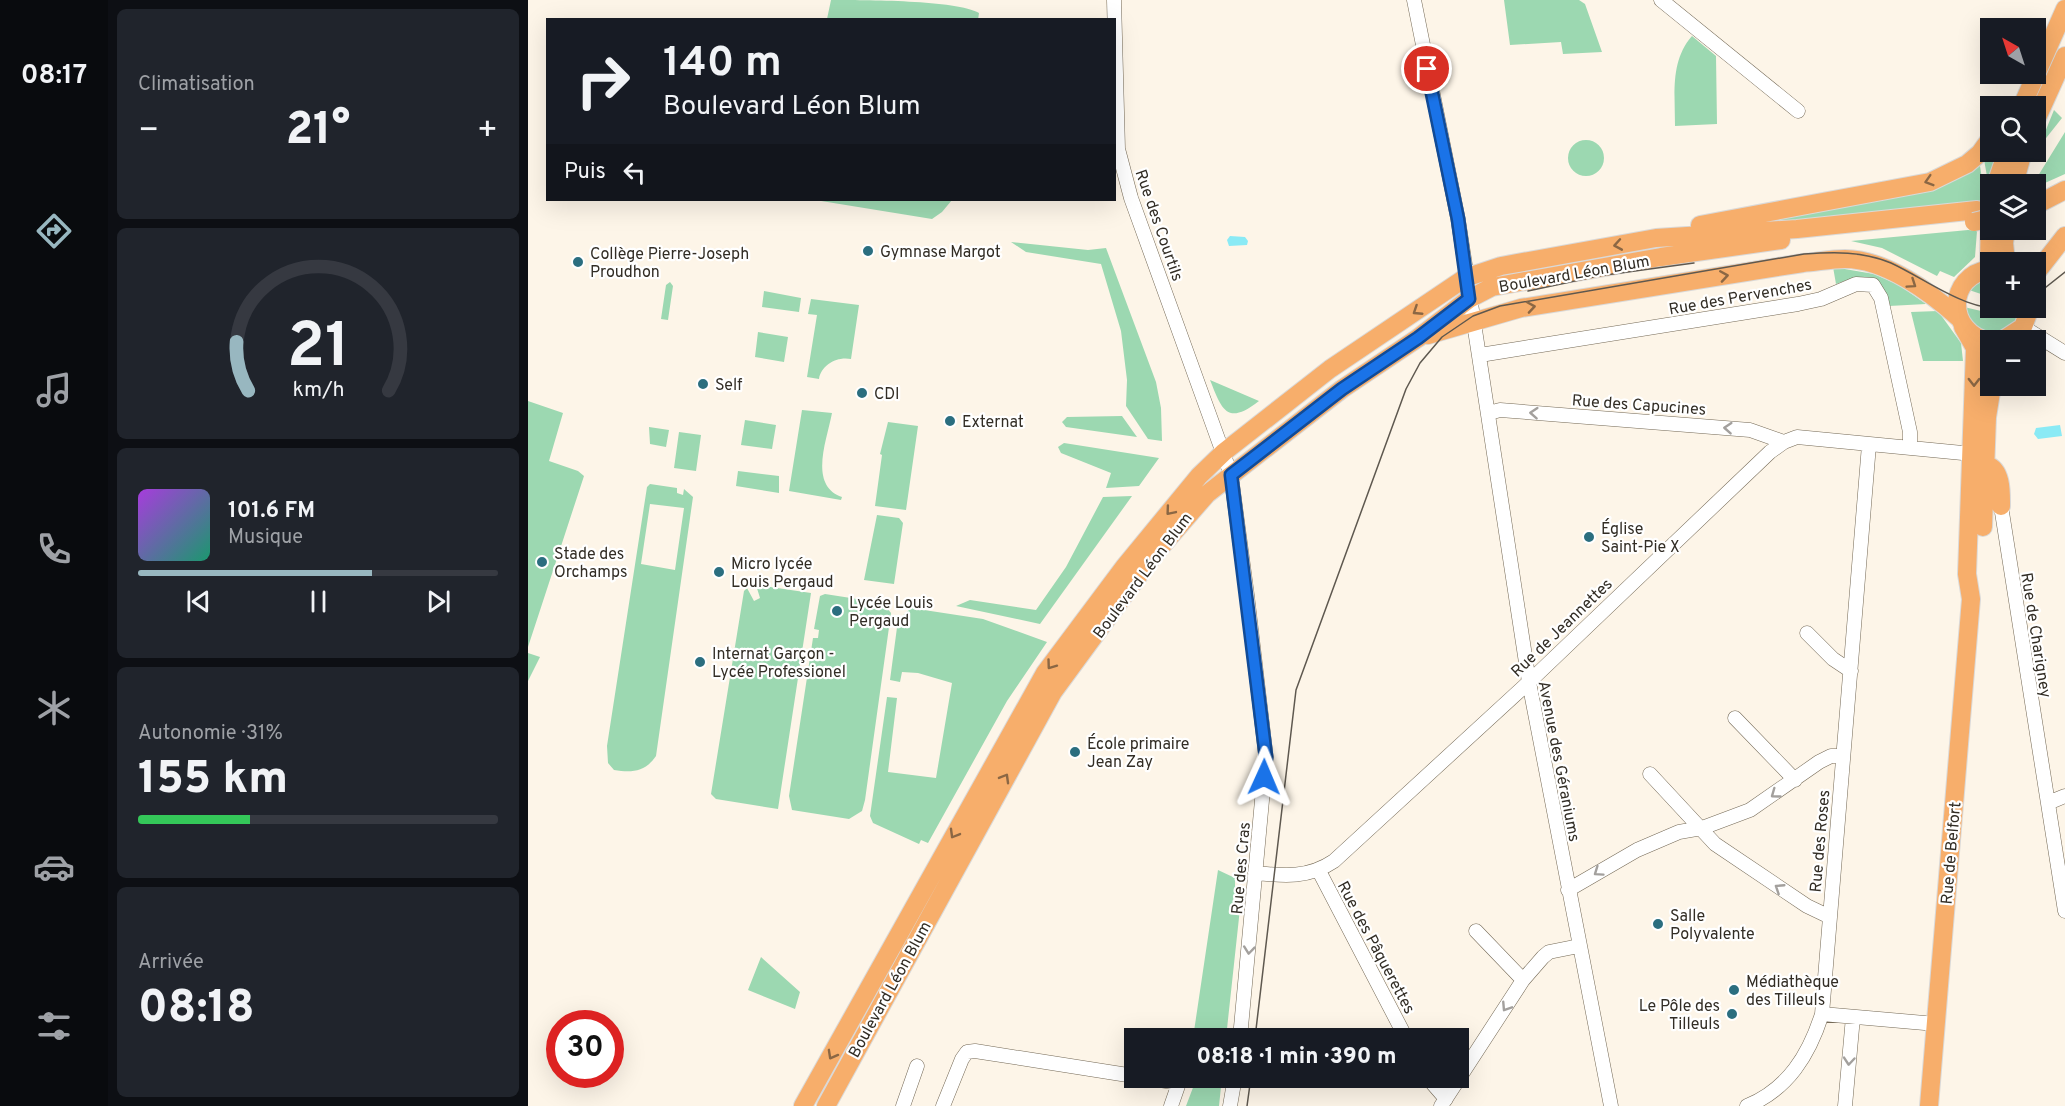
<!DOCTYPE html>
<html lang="fr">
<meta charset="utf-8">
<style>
:root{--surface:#171b24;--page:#20242c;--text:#f1f3f6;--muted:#9ea1a6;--line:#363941;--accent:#98b7c0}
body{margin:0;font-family:Overpass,sans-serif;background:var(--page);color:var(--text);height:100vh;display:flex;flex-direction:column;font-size:22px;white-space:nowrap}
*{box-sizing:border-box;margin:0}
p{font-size:20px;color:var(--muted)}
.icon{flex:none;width:33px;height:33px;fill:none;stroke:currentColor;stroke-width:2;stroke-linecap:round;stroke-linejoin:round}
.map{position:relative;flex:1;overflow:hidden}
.panel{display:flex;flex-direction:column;gap:9px;padding:9px;background:#0d0f14;width:420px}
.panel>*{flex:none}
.top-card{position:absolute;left:18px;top:18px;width:570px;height:183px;border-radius:0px;box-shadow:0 6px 24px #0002;background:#171b24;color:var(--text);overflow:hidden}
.needle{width:39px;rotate:321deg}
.fabs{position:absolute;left:1452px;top:18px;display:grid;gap:12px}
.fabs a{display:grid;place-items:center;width:66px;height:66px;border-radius:0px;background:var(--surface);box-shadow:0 6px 24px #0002;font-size:30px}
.speed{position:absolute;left:18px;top:1010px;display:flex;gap:12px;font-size:30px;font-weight:700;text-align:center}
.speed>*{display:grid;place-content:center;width:78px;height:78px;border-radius:50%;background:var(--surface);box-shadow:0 6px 24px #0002;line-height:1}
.speed .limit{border:9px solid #d22;background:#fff;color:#111}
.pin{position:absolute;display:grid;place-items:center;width:51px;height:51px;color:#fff;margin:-26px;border:3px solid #fff;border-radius:50%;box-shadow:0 2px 6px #0007}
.me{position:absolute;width:66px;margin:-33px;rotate:1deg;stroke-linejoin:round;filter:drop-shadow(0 0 4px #0008)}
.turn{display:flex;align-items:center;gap:21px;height:126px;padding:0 18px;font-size:27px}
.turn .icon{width:78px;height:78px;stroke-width:2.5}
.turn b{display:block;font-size:42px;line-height:51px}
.then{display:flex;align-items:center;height:57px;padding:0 18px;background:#0003;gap:12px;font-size:22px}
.big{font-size:45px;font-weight:800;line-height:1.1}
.panel .card{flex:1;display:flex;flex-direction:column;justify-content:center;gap:9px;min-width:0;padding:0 21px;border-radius:9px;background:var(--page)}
.panel .dial{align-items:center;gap:0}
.dial svg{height:156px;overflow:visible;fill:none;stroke:var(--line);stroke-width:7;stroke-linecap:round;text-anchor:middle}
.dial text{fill:var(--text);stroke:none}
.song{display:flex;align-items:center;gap:18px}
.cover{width:72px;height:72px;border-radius:9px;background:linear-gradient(135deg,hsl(280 70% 55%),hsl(160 70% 35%))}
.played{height:6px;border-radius:3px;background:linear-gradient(90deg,var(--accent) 65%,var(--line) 65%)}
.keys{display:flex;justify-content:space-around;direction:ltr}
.heat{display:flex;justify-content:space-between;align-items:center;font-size:33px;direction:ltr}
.charge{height:9px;border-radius:4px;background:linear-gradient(90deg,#34c759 31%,var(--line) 0)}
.trip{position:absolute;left:596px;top:1028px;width:345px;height:60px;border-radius:0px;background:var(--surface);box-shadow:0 6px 24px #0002;font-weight:800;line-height:60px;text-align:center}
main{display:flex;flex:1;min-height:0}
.tab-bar{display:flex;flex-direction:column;width:108px;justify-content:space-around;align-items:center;background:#090b0e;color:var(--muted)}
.tab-bar .icon{width:42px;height:42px}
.tab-bar .selected{color:var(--accent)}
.tab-bar b{font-size:27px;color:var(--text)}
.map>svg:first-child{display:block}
.green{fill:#9cd8b1;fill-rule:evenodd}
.water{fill:#8aeaf5}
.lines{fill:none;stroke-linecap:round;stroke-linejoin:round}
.minor-casing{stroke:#746956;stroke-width:15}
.major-casing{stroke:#dad9d8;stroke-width:20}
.minor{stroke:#fff;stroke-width:14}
.major{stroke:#f7ae6b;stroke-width:18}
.tram{stroke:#5e584f;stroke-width:1.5}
.major-bridge-casing{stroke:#dad9d8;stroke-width:20;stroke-linecap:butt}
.major-bridge{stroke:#f7ae6b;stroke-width:18}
.oneway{stroke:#8b6744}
.oneway2{stroke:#a3a09d}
.route-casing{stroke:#114b97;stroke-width:15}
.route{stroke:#1a73e8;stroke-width:10}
.poi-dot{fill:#2b6e7f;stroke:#fff;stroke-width:2}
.labels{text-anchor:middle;stroke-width:4.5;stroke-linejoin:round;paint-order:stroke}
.street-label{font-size:16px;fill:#322d25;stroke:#fff}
.poi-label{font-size:16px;fill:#322d25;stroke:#fff;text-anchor:start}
</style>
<main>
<nav class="tab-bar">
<b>08:17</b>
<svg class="icon selected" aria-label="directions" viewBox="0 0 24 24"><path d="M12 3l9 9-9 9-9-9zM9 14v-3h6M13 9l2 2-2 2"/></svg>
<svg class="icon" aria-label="music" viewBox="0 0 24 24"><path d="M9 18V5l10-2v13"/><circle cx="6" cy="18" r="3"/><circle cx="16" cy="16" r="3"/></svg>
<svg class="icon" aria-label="phone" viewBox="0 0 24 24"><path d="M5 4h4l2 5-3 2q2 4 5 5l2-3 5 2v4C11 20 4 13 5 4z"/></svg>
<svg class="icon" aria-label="climate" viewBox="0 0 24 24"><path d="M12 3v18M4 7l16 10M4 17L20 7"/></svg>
<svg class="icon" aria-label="car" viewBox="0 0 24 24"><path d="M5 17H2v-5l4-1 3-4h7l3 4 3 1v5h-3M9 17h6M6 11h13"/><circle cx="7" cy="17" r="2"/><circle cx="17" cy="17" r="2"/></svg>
<svg class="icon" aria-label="filters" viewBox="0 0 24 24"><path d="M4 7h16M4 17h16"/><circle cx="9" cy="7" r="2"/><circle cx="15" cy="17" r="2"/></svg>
</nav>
<section class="panel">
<div class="card"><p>Climatisation</p>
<div class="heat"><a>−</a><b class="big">21°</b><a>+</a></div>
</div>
<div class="card dial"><svg viewBox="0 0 100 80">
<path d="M14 69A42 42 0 1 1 86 69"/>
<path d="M14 69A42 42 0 0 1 8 44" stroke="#98b7c0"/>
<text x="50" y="56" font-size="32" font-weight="700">21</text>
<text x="50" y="72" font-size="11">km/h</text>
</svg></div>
<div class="card">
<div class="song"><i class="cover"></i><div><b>101.6 FM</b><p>Musique</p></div></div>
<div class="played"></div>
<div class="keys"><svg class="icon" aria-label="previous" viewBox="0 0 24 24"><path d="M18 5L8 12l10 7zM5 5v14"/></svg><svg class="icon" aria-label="pause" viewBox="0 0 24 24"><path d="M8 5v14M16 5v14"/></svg><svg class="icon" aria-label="next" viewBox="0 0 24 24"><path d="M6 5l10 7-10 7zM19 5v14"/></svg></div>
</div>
<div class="card"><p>Autonomie · 31%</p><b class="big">155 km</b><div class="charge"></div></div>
<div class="card"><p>Arrivée</p><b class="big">08:18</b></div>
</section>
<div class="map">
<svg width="1537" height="1106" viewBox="0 0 1537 1106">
<rect width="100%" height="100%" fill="#fdf5e8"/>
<!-- green -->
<path class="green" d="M303,0c33,0 126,0 148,13l-1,7 -151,-1z
M976,0h75l6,4 17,48 -39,2 -2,-12 -51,3z
M1164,36l24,20 1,68 -42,2c0,-32 -5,-65 17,-90z
M1526,110l8,8 -23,29z
M1537,132v42l-29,13 -3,-3z
M1040 158a18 18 0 1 1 36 0a18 18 0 1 1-36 0Z
M1462,152h8l-8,41 -7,-39z
M1451,159l7,47 -221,21 1,-7z
M287,200h137l-10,12 -10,7z
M1440,230l9,1 -2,26 -21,20 -14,-6 -3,5 -55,-28 -31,-7z
M483,242l77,8 18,-2 50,134 5,26 1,33 -14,-2 -22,-33 1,-26 -6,-49 -20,-67 -75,-12z
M1305,267l41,7 25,11 27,19 -37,2c-7,-32 -26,-33 -53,-22z
M1462,277v20l-21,-7 6,-8z
M142,282l3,4 -5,34 -7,-1 5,-34z
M236,291l37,7 -2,14 -37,-5z
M283,299l48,6 -8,54c-14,-3 -30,6 -32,20l-12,-2 10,-62 -9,-1z
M1436,307l30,7 26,-3c-5,19 -32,32 -47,14 -4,-4 -6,-12 -9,-18z
M1410,311l23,32 2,18h-40l-12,-49z
M230,332l30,5 -4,25 -29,-5z
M682,380l49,21c-32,25 -37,9 -49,-21z
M0,401l35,12 -14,48 29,10 6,5 -56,171z
M274,410l30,3c-5,27 -24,72 10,84l-1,3 -52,-9z
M594,416l15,21 -71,-10 -4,-5 5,-5z
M217,420l31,5 -4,24 -31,-4z
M360,422l30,4 -12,84 -31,-4 7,-51 -2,-1z
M121,427l20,3 -3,17 -16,-3z
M151,432l22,3 -5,36 -22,-3z
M536,443l95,15 -20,28 -33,2 5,-15 -50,-20 -3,-6z
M210,471l41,5v17l-43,-7z
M122,484l27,4v5l6,2 1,-6 9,8 -37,259c-11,16 -24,17 -42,14l-6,-7 -1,-17 40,-259zM122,504l34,4 -9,62 -34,-6z
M604,496l-92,128 -84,-18 14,-6 66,10 30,-43 37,-70z
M349,515l22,3 4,5 -9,61 -30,-4z
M228,585l55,8 -33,216 -62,-10 -5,-5 33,-203 3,-3 7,13 6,-3z
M297,594l58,9 8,10 -26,187 -3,11 -13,8 -57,-9 -3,-14 24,-158h5l1,-8 -5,-1 6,-33z
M383,608l72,11 64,23 -40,59 -79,142 -7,-3 -2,4 -46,-21 -3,-7 17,-119 10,1 -9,74 48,6 16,-95 -34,-10 -16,-1 -2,10 -10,-2 8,-60z
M0,653l12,4 -12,24z
M690,870l17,8v8l7,4 -16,148h-33z
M233,957l39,35 -5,17 -47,-19z
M669,1077h25l-3,29h-33z"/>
<!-- water -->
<path class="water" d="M702,236l15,1 3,4 -1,4 -18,1 -2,-6z
M1532,425l2,11 -24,3 -4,-5 2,-6z"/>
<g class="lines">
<defs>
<path id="minor" d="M586,0l4,149 13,49 100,277 16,120 19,162 -26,281
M886,0l44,219 71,463 82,424
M1133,0l137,111
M1495,327l42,26
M952,355l318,-51 23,-5 35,-15 17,1 8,13 29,134v15
M961,413l11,-3 250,20 34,12
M1473,506l64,405
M1279,633l26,26 18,12
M1207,718l60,62
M1122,774l65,70 92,62 23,11
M1520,803l17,-7
M791,871l87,167
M727,873c30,3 54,5 79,-12l195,-179 241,-230 14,-10 13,-5 176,17
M1040,890l69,-40 42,-18 23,-4 48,-18 69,-48 12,-6h12
M948,931l47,49
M1294,1014l114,10
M612,1077l39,6 -8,23
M899,1077l19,22
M375,1106l14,-40
M415,1106l19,-47 5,-7 8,-1 159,25
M702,1106l5,-29
M913,1106l82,-126 20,-23 6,-5 30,-6
M1219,1106c41,-17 62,-51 75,-92l47,-569
M1317,1106l8,-89"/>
<path id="major" d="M1494,106l43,-97
M1508,120l29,-64
M1468,184l11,-32
M1486,184l9,-32
M1508,205l29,-15
M1172,225l230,-43 37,-18 13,-11 10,-14
M1478,262l-2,-19 2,-13
M1461,269l1,-66
M1462,269c-44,7 -44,63 0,73
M1508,273l29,-37
M900,335l93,-27 282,-45c14,-1 28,-4 42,-4 40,0 85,33 114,59
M1475,340l20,-13 7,-19
M1459,465c15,5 14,28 14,41
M1455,527l4,-110 5,-31
M275,1106l242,-433 80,-107 74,-90 25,-24 106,-83 135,-91 36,-12 155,-28 141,-9 180,-19
M298,1106l227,-414 99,-135 55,-63 135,-105 76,-51 51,-39 23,-12 169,-30 120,-17
M1401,1106l42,-507 -4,-25 8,-226 -12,-21"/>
</defs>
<!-- minor casing -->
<use href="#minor" class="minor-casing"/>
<!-- major casing -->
<use href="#major" class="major-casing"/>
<!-- minor -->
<use href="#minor" class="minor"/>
<!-- major -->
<use href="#major" class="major"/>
<!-- tram -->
<path class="tram" d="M1000,291l70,-15 96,-13
M1508,295l29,-23
M727,1038l41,-348 110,-301 14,-26 22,-26 31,-21 27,-10 304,-52c30,-2 58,-3 87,9 39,18 78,52 124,45
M719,1106l4,-29"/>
<defs>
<path id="major-bridge" d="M1446,222l16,-4"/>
</defs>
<!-- major-bridge casing -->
<use href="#major-bridge" class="major-bridge-casing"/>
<!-- major-bridge -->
<use href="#major-bridge" class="major-bridge"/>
</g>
<!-- one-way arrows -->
<defs><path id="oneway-chevron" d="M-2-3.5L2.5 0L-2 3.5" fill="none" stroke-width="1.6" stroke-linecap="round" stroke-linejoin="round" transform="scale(1.5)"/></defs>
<g class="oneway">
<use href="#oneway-chevron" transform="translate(1401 181) rotate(163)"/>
<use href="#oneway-chevron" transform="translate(1090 245) rotate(170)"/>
<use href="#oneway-chevron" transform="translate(1196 276) rotate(-9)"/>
<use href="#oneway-chevron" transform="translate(1384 284) rotate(34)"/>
<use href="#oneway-chevron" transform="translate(1003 307) rotate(-9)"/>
<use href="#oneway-chevron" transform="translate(889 311) rotate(147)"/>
<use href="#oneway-chevron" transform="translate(1446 382) rotate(90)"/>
<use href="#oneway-chevron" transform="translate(642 511) rotate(130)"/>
<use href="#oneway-chevron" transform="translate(523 665) rotate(126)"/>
<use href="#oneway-chevron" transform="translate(477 778) rotate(-60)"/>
<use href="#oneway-chevron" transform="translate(426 834) rotate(120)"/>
<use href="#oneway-chevron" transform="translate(304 1055) rotate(119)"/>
</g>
<g class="oneway2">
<use href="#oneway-chevron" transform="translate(1006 413) rotate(-176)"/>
<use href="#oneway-chevron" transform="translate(1200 428) rotate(-176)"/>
<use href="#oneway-chevron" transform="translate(1247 794) rotate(144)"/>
<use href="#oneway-chevron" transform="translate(1070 872) rotate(145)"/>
<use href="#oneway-chevron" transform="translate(1251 888) rotate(-147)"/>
<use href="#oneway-chevron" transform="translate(721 950) rotate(96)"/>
<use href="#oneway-chevron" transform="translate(978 1007) rotate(123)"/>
<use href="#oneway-chevron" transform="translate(1321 1061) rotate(95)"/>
</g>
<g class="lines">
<defs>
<path id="route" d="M736,777l2,-20 -35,-282 111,-86 76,-51 51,-39 -11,-80 -31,-150"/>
</defs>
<!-- route casing -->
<use href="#route" class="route-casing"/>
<!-- route -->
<use href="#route" class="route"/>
</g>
<!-- markers -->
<g class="poi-dot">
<circle cx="340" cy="251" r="6"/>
<circle cx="50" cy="262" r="6"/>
<circle cx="175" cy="384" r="6"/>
<circle cx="334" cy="393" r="6"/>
<circle cx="422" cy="421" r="6"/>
<circle cx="1061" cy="537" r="6"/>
<circle cx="14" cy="562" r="6"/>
<circle cx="191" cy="572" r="6"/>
<circle cx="309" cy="611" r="6"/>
<circle cx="172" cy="662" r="6"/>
<circle cx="547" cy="752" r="6"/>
<circle cx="1130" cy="924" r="6"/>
<circle cx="1206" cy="990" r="6"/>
<circle cx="1204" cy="1014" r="6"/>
</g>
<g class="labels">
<!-- street labels -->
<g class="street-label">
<text transform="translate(632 225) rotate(71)" y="6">Rue des Courtils</text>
<text transform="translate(1046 273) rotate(-10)" y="6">Boulevard Léon Blum</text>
<text transform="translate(1212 296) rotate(-10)" y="6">Rue des Pervenches</text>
<text transform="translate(1111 404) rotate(4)" y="6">Rue des Capucines</text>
<text transform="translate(614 575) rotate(-53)" y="6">Boulevard Léon Blum</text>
<text transform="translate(1033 627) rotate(-44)" y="6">Rue de Jeannettes</text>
<text transform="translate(1509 635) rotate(81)" y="6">Rue de Charigney</text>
<text transform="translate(1032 761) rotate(79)" y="6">Avenue des Géraniums</text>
<text transform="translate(1291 841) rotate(-85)" y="6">Rue des Roses</text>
<text transform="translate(1422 853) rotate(-85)" y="6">Rue de Belfort</text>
<text transform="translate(712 868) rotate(-85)" y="6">Rue des Cras</text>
<text transform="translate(849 947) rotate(62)" y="6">Rue des Pâquerettes</text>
<text transform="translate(361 989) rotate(-61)" y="6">Boulevard Léon Blum</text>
</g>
<!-- poi labels -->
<g class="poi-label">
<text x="352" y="257">Gymnase Margot</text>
<text x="62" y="259">Collège Pierre-Joseph<tspan x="62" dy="18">Proudhon</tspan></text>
<text x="187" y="390">Self</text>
<text x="346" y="399">CDI</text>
<text x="434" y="427">Externat</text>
<text x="1073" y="534">Église<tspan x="1073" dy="18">Saint-Pie X</tspan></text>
<text x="26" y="559">Stade des<tspan x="26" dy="18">Orchamps</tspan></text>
<text x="203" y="569">Micro lycée<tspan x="203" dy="18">Louis Pergaud</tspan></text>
<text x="321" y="608">Lycée Louis<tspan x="321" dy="18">Pergaud</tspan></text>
<text x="184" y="659">Internat Garçon -<tspan x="184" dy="18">Lycée Professionel</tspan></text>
<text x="559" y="749">École primaire<tspan x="559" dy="18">Jean Zay</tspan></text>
<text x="1142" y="921">Salle<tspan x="1142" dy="18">Polyvalente</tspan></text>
<text x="1218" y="987">Médiathèque<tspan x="1218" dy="18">des Tilleuls</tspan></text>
<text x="1192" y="1011" text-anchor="end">Le Pôle des<tspan x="1192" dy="18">Tilleuls</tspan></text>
</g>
</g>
</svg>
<div class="fabs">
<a><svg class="needle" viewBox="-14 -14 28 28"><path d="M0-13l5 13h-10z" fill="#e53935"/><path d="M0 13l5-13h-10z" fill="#9ea1a6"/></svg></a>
<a><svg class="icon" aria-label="search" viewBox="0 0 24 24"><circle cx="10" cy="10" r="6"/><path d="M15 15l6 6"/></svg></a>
<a><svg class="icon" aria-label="layers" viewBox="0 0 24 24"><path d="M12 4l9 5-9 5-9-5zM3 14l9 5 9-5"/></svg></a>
<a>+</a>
<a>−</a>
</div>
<div class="speed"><div class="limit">30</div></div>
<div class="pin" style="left:899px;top:69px;background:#d93025"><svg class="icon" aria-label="arrive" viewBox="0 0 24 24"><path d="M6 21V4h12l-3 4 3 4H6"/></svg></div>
<svg class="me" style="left:736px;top:777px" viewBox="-20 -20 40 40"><path d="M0-17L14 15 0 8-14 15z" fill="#1a73e8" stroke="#fff" stroke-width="4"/></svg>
<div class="trip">08:18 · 1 min · 390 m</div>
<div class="top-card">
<div class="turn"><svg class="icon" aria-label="right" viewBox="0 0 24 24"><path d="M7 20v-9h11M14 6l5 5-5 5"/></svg><div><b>140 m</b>Boulevard Léon Blum</div></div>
<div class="then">Puis<svg class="icon" aria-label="left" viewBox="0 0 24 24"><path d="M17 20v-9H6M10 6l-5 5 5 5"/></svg></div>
</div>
</div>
</main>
